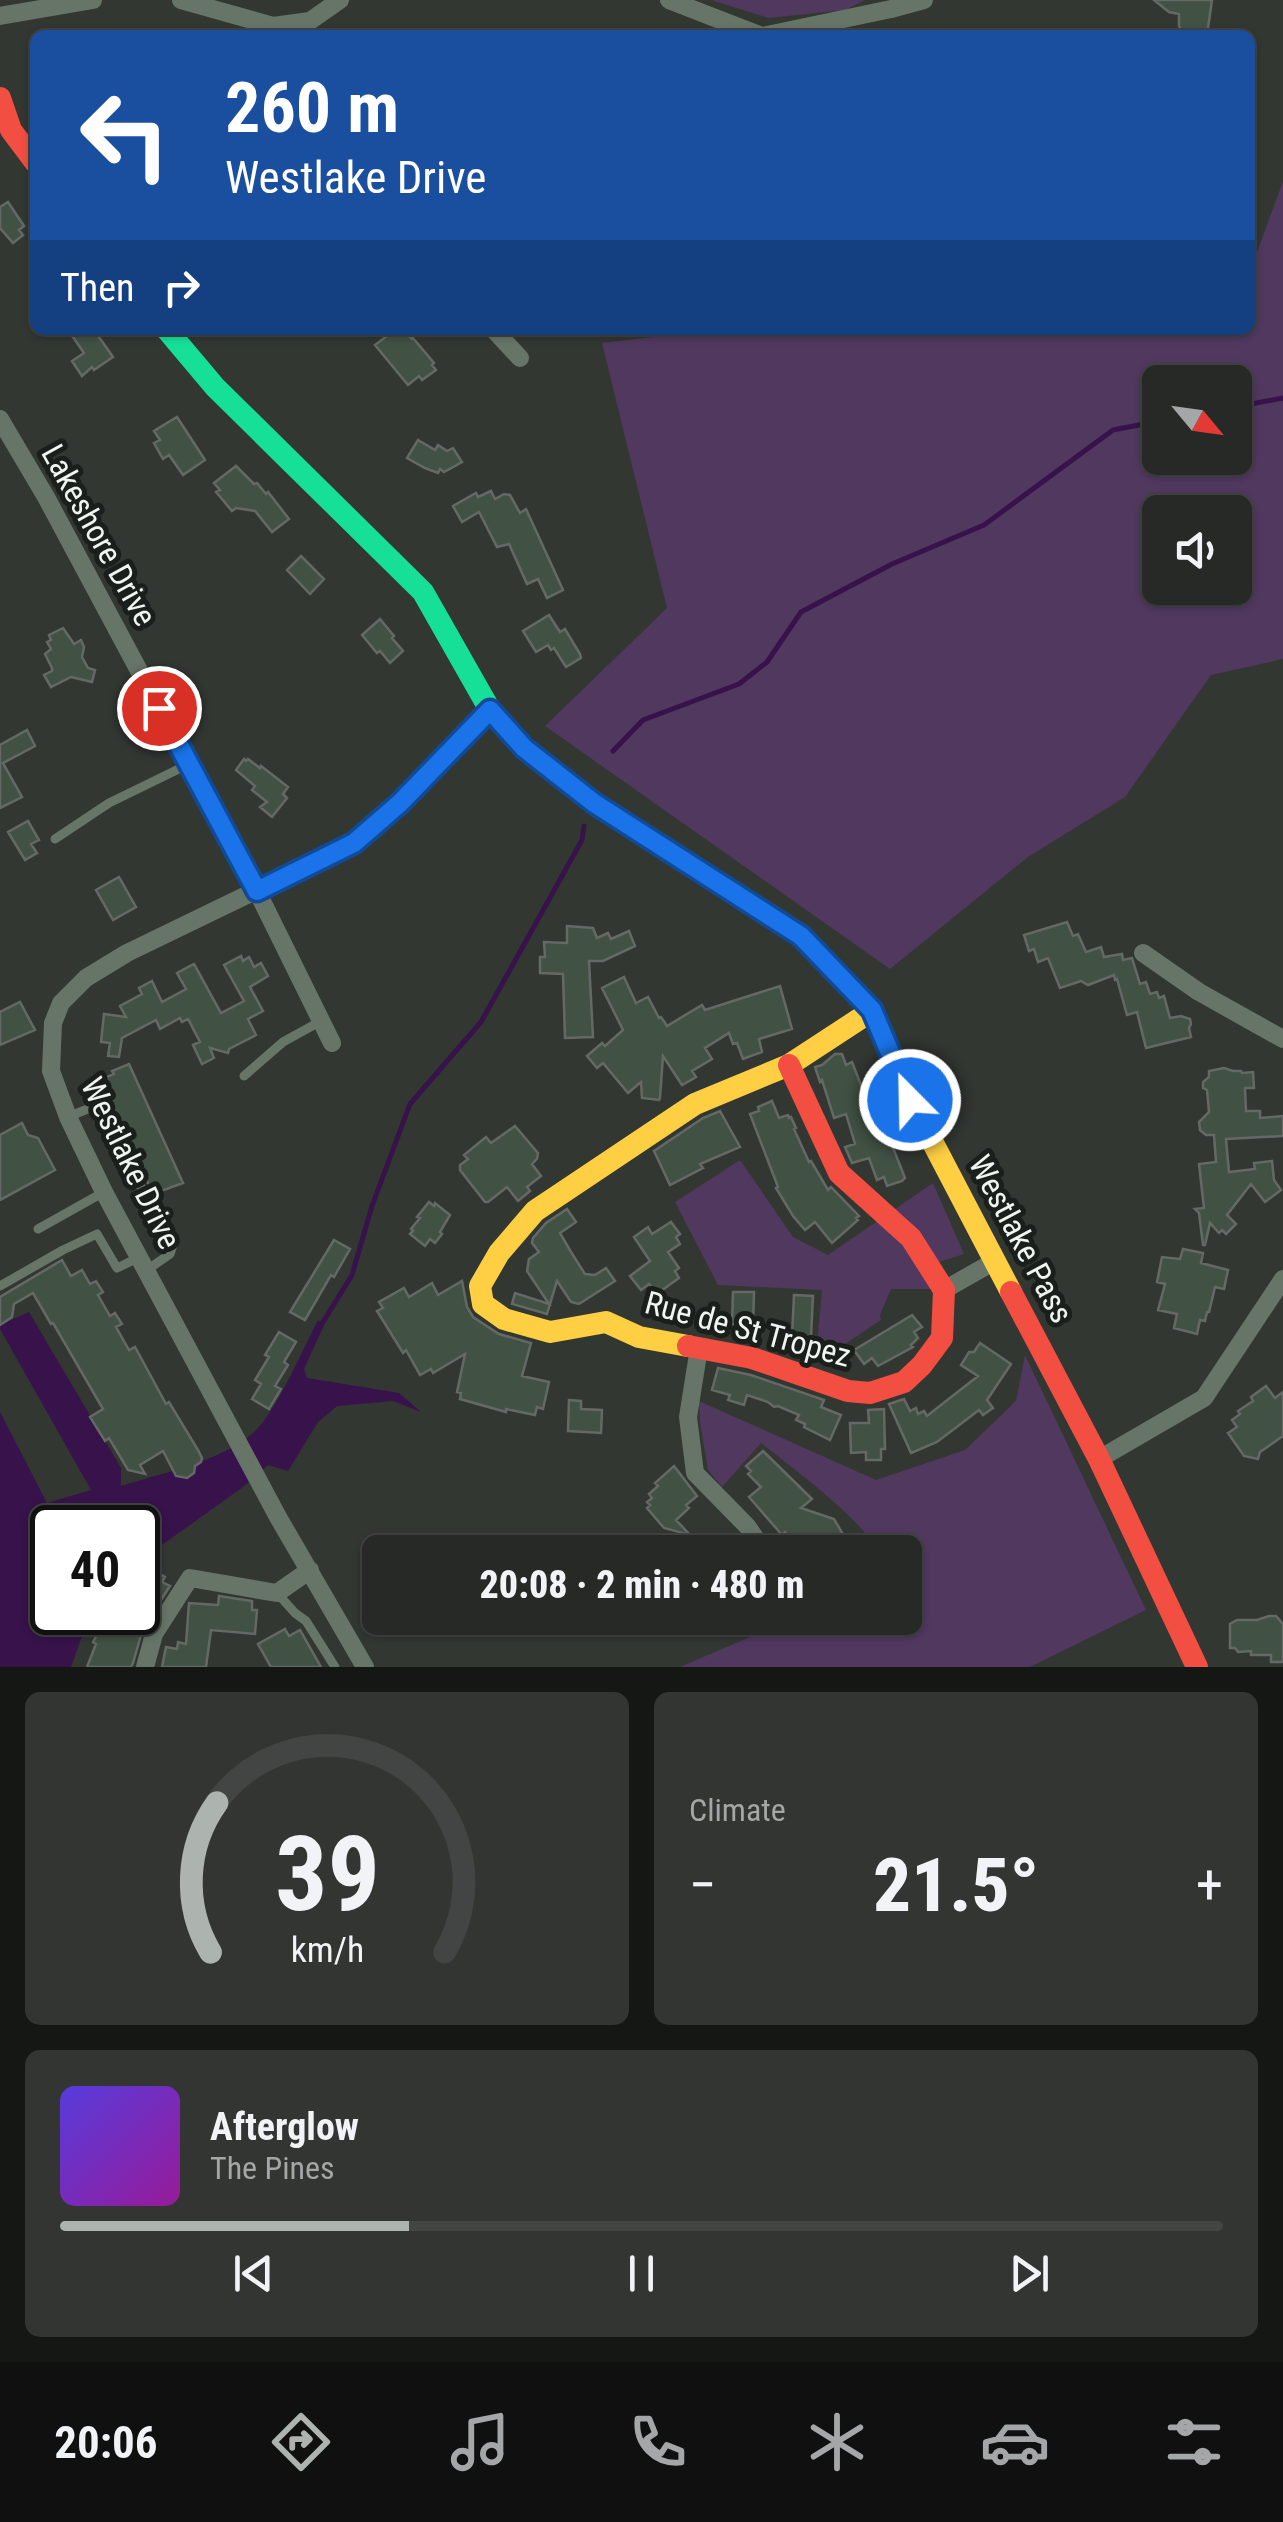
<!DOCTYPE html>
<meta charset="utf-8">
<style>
:root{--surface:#262926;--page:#323532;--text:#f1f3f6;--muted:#a4a6a7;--line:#424543;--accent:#adb3ae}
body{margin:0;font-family:"Roboto Condensed",sans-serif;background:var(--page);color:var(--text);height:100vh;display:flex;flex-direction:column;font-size:38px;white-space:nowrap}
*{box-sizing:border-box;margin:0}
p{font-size:32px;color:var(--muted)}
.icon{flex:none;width:55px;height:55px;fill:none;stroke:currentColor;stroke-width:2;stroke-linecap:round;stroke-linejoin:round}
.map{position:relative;height:1667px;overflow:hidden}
.side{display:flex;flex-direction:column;gap:25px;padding:25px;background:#151715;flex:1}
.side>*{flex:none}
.top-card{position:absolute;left:30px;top:30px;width:1225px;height:305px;border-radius:15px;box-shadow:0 2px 8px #0004,0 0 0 2px var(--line);background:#1a4fa0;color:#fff;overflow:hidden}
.needle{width:65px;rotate:119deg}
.buttons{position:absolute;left:1142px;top:365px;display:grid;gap:20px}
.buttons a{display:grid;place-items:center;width:110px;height:110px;border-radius:15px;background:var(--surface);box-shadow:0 2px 8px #0004,0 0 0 2px var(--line);font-size:50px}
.speed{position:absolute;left:30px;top:1505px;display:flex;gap:20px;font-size:50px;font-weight:700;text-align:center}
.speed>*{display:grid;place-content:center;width:130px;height:130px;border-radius:50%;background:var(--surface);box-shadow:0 2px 8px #0004,0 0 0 2px var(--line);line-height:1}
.speed .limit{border:5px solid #111;border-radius:15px;background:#fff;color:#111}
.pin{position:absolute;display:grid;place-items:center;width:85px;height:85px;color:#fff;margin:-42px;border:5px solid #fff;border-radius:50%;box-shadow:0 2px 10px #0007}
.me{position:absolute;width:110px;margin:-55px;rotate:337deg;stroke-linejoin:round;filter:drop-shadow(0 0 8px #0008)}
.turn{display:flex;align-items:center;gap:35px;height:210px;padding:0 30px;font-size:45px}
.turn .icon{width:130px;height:130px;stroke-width:2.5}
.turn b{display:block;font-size:70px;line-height:85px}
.then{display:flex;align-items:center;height:95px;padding:0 30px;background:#0003;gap:20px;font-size:38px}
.big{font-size:75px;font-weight:800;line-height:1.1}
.side .card{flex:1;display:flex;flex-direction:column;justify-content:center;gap:15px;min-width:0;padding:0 35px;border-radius:15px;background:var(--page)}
.side .dial{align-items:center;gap:0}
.dial svg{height:260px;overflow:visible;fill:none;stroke:var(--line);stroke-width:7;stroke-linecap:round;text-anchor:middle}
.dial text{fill:var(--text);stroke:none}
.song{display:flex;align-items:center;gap:30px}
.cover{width:120px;height:120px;border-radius:15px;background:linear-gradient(135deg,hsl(250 70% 55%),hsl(300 70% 35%))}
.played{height:10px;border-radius:5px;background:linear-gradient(90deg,var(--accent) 30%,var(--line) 30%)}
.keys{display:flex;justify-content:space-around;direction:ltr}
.heat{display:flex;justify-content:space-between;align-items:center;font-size:55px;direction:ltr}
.side .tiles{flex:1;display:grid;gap:25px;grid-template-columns:1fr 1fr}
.card:last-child{grid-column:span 2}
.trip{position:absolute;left:362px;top:1535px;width:560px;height:100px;border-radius:15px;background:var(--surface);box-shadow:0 2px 8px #0004,0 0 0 2px var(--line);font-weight:800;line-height:100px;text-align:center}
.menu{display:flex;height:160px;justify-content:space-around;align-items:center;background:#0f100f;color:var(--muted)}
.menu .icon{width:70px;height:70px}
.menu .current{color:var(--accent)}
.menu b{font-size:45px;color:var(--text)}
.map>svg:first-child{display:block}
.green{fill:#50385f;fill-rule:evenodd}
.water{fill:#37124b}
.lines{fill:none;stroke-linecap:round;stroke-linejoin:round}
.stream{stroke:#37124b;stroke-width:5}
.building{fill:#415144;stroke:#656965;stroke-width:2.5}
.lane{stroke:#677568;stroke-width:9}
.street{stroke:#677568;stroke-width:18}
.fast{stroke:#16e098;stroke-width:22}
.slow{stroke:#ffcf43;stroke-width:22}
.jam{stroke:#f24e42;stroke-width:22}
.route-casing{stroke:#114b97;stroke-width:25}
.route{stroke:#1a73e8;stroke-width:18}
.labels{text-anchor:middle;stroke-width:10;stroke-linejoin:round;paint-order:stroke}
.street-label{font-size:32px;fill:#eff6f0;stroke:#1b1f1b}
</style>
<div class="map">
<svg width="1283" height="1667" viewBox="0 0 1283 1667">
<rect width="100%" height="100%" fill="#323732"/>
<!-- green -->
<path class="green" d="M711,0h154l-20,10 -76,8z
M1283,181v478l-72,16 -86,122 -97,60 -138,112 -345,-243 122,-118 -65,-265 112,-13h536v-63l2,-1zM1235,382v76h-75v-76zM1160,512h75v76h-75z
M740,1160l53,77 35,18 105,-72 31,71 -28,9 -6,26h-39l-11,26 1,5 -45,30 -19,-6 5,-54 -104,-5 -43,-83z
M1025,1355l121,255 -116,57h-350l114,-49h111v-66h-26c-23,-38 -82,-80 -118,-109l-39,44 -14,-17 -8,-48 -1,-21 177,79 89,-30 51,-49z
M527,1533l78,6 6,8 -1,5h-91l1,-11z"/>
<!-- water -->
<path class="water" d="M29,1312l92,156v18c41,-13 98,-24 131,-52 23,-19 51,-85 66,-114l6,5 -20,44 3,9 92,15 22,19 -28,-11 -56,5 -19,16 -30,49 -20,-6 -25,22 -105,75v-34h-86v84l48,1 -18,23 -11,31h-71v-255l47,91 44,-13 -91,-161v-4z"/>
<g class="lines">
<!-- stream -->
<path class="stream" d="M1235,407l48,-9
M613,751l30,-31 96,-36 28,-22 34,-50 91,-48 92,-39 129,-95 47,-9
M320,1327l32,-52 20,-69 38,-102 71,-82 101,-182 2,-14"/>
</g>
<!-- building -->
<path class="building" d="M1154,0h58l-5,35h-23l-5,-9v-12l-10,-2z
M8,202l16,24 -5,4 4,5 -10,8 -13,-15v-21z
M68,330h26l19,27 -19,13 -2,-3 -10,9 -10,-15 12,-8z
M395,330h8l9,9 1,-1 21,25 -2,2 4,5 -14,10 -3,-4 -11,9 -33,-40z
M177,417l28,43 -22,15 -14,-20 -6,4 -9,-16 6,-3 -6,-9z
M418,440l17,10 3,-5 9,6 6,-3 9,14 -18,10 -4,-3 -2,4 -13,-5 -18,-10z
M236,466l18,18 3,-1 9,11 2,-2 21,27 -17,13 -17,-21 -19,-3 -4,3 -16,-19 4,-2 -6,-7z
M491,491l4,8 9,-5 6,1 10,18 6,-4 37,81 -16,8 -9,-19 -11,5 -18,-40 -12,3 -18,-35 -17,10 -9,-16 23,-13 2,4z
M301,556l23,23 -14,15 -23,-24z
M549,615l11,17 5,-3 15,25 1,4 -15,9 -12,-19 -3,2 -3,-5 -12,7 -13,-21z
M380,619l14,17 -2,2 11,13 -13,12 -10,-12 -3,2 -15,-18z
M63,628l11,16 7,-4 3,7 -2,10 6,11 7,2 -3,12 -21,-5 -20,10 -7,-12 8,-4v-3l-7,-14 6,-5 -4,-7 4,-2 -2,-5z
M27,730l8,16 -32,17 19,34 -22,11v-63z
M244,759l2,2 2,-2 12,9 1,-2 27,21 -5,7 4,4 -15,19 -12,-10 7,-5 -15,-12 3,-4 -19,-16z
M28,821l11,19 -8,4 6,9 -12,7 -17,-28z
M119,877l17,30 -23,13 -17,-30z
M1067,922l6,14 5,-2 8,18 15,-5 3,10 18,-3 1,6 9,-2 8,26 6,-2 4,12 7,-2 2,6 5,-2 6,22 11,-2 9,3 1,5 -2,4 2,9 -45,11 -9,-36 -10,3 -10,-36 -2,1 -1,-5 -26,10 -7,-4 -21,7 -12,-30 -10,4 -4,-13 -5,2 -5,-16z
M567,926l26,2 4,10 11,-5 3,6 18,-8 6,15 -32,15h-14l4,76 -28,1 -2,-64 -23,-1v-16h5l-1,-15 23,1z
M241,956l2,5 6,-4 5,10 7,-4 7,13 -18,11 13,24 -15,8 8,16 -27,14 -1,4 -18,-5 4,10 -12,6 -9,-19 7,-3 -12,-23 -6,3 -2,-4 -20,11 -4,-9 -34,18 -3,19 -11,-1 2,-13 -9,-1 3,-28 22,3 -6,-11 22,-12 -3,-6 13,-7 10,21 24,-13 -9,-16 17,-9 27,49 23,-12 -20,-36z
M624,977l12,26 12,-6 11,21 2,-1 6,9 35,-21 3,5 75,-24 12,43 -33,10 3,13 -19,7 -6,-16 -4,1 -4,-11 -24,15 7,11 -20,12 4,6 -14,8 -19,-29 -3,42 -1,2 -17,-2 -1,-16 -13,11 -25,-30 -6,5 -10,-12 15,-13 3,3 18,-16 -21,-42z
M20,1002l15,28 -35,15v-33z
M835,1054h7l4,11 6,-3 11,28 7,-3 5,28 8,22 5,-2 17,43 -3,3 -15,5 -3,-9 -7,3 -8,-22 -17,5 -7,-16 10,-3 -9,-30 -12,4 -12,-38 -2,2 -5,-15 7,-2z
M129,1064l54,119 -30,11 -53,-114 14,-6 -2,-3z
M1224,1068l9,3h8l1,2 11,-1 1,16h-9l1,23h14v7l23,-2v20l-57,3 3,33 26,-3 -1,-6 18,-2 2,19 7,10 -16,12 -14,-18 -24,31 9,9 -10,10 -4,-4 -3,3 -9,-10 -5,22h-2l-4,-32 -4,-4 9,-1 -5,-44 17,-2 -2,-27h-8l-6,-5 -1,-8 10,-10 -2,-22 -4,-2v-6l6,-5v-6z
M772,1101l7,17 9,-3 1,3 2,-1 5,11 -2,1 15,33 2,-1 17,29 3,-3 28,29 -3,2 2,2 -26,23 -17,-21 -10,8 -12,-14 -17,-28 2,-1 -28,-73 9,-3 -1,-4z
M720,1111l20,36 -40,17 3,4 -33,17 -16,-34 49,-33z
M22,1123l6,12 10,3 17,32 -55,30v-65z
M515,1126l23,27 -1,6 -5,5 9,12 -14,11 3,4 -12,10 -11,-14 -19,15h-3l-25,-32v-5l8,-6 -4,-4 22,-18 5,6z
M429,1202l5,4 1,-3 15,12 -10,17 2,2 -7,9 -5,-4 -5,7 -15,-12 3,-3 -2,-2 9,-11 -3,-1z
M567,1209l9,13 -16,11 11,19 14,22 10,1 11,-7 9,13 -36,23 -8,-2 -14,-21 -10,33 -35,-10 3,-11 34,11 -22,-33 2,-12 10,-7 -7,-9 1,-5 13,-15z
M671,1222l9,12 -4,3 4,7 -12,8 11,16 -4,3 4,7 -22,16 -8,-10 -8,6 -11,-14 20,-15 -16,-24 14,-10 4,7z
M334,1240l16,9 -16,28 -3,-2 -26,45 -15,-8z
M1183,1249l20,4 -2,10 27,7 -4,19 -9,-2 -6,25h-2l-2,9 -5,-1 -3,14 -23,-6 3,-14 -19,-4 7,-26 -8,-2 5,-25 18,2z
M62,1260l9,16 11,-6 8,14 6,-3 7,11 -5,3 12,21 5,-3 7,11 -6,3 13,23 6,-3 31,57 3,-2 29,48 4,8 -1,4 -6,4 -1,7 -7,5 -11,-2 -13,-25 -23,14 5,9 -17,-4 -19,-32 -4,3 -15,-24 13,-8 -50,-86 -2,1 -18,-31 -19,11 -2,13 -12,8v-28z
M462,1281l5,26 6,10 26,17 32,9 -9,33 27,6 -6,27 -6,-2 -2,8 -29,-6v3l-46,-13 1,-6 -4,-1 8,-38 -32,19 -2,-4 -11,6 -14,-25 -3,3 -26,-42 6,-3 -4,-6 25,-14 5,9 23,-14 6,12z
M733,1292h21l-1,36h-16v-4h-5z
M794,1295l19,1 -2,40h-19z
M912,1315l10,12 -8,5 4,6 -7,7 2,2 -35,19 -6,-8 -8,6 -10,-14z
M279,1332l17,10 -12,20 4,3 -13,21 6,3 -12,20 -17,-10 9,-15 -6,-4 14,-23 -4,-2z
M980,1343l31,21 -24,36 6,8 -10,7 -4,-5 -42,32 -26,11 -22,-49 15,-5 6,12 6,-3 2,6 6,-3 3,5 51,-40 -17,-11 8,-13h5z
M718,1368l33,7 73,25 -3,7 20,8 -11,25 -26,-13 1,-3 -9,-4 3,-5 -21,-9 -4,1 -6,-5 -21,-7 -3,10 -16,-5 2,-5 -18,-5z
M1266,1386l9,12 8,-6v44l-23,16 -2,7 -14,-3 -16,-23 9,-6 -5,-7 8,-6 -2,-3 15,-10 -2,-4z
M569,1400l12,1v8l21,1 -1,23 -33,-2z
M884,1409l1,40h-4v11h-15v-8l-15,1 -1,-30h19l-1,-13z
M763,1451l49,48 -11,9 33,11 10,17 -2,2 6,14h-51l-12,-20 -3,3 -33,-38 12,-10 -13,-13 3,-3 -5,-5z
M674,1466l23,30 -11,9 3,3 -13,12 14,15 -26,-7 -17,-20 3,-3 -3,-3 5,-4 -3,-4 9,-8 -3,-3z
M143,1564l22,13 -3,5 8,4 -27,42 -10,35 -2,4h-44l9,-23 -3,-2 17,-30h28v-38z
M219,1596l33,5v9h5l-2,24 -44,-4 -5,37h-44l4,-20 11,2 1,-7 8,2 3,-41 29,2z
M1269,1616h7l7,8v38h-12v-7h-20v-4l-13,1 -3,-4h-5v-24l7,-4h20z
M285,1629l4,7 11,-6 21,37h-50l-13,-23z"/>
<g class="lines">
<!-- lane -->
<path class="lane" d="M55,839l54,-36 80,-39
M244,1076l39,-34 38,-21
M68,1117l34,-14 44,95 25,38 2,9 -3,9 -23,16
M38,1229l66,-37
M0,1286l63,-36 34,-16 20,34 23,-11
M277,1593l18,20 11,8 29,46"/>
<!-- street -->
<path class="street" d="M181,0l92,26 37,-5 30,-21
M669,0l90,35
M0,16l93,-16
M767,35l124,-26 33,-9
M494,330l26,28
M0,419l46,78 211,394 75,152
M1143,953l56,39 84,47
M944,1290l51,-29
M699,1348l-11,69 7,56 52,53 18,26
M1099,1459l105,-61 79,-119
M145,1667l9,-33 36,-56 87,15 33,-23
M365,1667l-87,-150 -174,-325 -36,-75 -17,-46 2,-48 8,-20 25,-25 41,-25 227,-110 46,-40 42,-46 48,-47"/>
<!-- fast -->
<path class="fast" d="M167,330l48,57 208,205 67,118 34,39 64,50"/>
<!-- slow -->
<path class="slow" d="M588,799l213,137 72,74 37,89 101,193
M688,1346l-49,-9 -33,-15 -56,10 -46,-13 -21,-15 -3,-18 19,-33 36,-42 160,-107 94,-39 84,-55"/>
<!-- jam -->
<path class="jam" d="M0,98l11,32 24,32
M1011,1292l88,167 98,208
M688,1346l64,12 96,33 22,2 34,-11 18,-17 20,-27 2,-48 -33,-52 -72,-65 -50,-108"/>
</g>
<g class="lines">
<defs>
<path id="route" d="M159,708l98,183 97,-48 46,-40 90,-93 34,38 70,55 207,133 71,74 38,90"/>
</defs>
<!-- route casing -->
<use href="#route" class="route-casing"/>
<!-- route -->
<use href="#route" class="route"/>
</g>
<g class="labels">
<!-- street labels -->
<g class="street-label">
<text transform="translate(99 535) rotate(61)" y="11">Lakeshore Drive</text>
<text transform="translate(131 1163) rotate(64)" y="11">Westlake Drive</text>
<text transform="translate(1021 1239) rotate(62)" y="11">Westlake Pass</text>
<text transform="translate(748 1329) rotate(15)" y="11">Rue de St Tropez</text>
</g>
</g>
</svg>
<div class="buttons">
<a><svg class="needle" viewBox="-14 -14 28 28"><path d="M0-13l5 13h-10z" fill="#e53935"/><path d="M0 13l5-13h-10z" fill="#a4a6a7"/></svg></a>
<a><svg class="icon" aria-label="sound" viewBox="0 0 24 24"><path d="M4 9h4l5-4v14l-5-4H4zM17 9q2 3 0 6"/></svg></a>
</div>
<div class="speed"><div class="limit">40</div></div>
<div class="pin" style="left:159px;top:708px;background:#d93025"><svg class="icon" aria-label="arrive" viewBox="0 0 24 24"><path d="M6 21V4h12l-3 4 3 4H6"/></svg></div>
<svg class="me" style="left:910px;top:1100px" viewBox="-20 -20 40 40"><circle r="17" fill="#1a73e8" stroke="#fff" stroke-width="3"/><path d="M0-11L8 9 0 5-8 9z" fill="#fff"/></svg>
<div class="trip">20:08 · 2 min · 480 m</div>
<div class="top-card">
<div class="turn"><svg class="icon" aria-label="left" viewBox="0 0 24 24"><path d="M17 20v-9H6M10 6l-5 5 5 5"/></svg><div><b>260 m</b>Westlake Drive</div></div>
<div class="then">Then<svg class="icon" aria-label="right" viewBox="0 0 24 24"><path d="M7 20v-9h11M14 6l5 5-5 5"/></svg></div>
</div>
</div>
<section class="side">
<div class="tiles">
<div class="card dial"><svg viewBox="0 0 100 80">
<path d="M14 69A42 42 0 1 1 86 69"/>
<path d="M14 69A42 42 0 0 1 16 23" stroke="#adb3ae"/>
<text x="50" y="56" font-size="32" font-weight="700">39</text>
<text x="50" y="72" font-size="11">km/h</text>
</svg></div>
<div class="card"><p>Climate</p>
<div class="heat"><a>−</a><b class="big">21.5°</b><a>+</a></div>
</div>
<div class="card">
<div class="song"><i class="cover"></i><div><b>Afterglow</b><p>The Pines</p></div></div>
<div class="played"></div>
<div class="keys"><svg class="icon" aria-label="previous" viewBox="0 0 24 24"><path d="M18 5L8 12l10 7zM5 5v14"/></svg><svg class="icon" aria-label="pause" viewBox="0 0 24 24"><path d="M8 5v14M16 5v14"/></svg><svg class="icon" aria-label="next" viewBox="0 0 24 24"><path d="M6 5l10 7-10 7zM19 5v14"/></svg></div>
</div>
</div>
</section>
<nav class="menu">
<b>20:06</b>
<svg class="icon current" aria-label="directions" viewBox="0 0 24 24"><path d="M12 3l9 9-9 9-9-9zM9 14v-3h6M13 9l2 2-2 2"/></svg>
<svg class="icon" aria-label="music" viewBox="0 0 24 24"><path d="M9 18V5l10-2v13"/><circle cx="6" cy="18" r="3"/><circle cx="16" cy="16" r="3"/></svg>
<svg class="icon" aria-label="phone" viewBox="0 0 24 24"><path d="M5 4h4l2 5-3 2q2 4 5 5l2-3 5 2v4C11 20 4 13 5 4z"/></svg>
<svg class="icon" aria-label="climate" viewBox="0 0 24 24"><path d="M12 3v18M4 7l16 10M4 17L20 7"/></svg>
<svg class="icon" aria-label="car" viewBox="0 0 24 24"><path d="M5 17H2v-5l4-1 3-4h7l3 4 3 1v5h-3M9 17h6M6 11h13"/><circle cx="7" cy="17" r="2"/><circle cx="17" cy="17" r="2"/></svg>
<svg class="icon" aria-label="filters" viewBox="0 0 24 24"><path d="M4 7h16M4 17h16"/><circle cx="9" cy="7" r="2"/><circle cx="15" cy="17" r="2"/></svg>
</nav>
